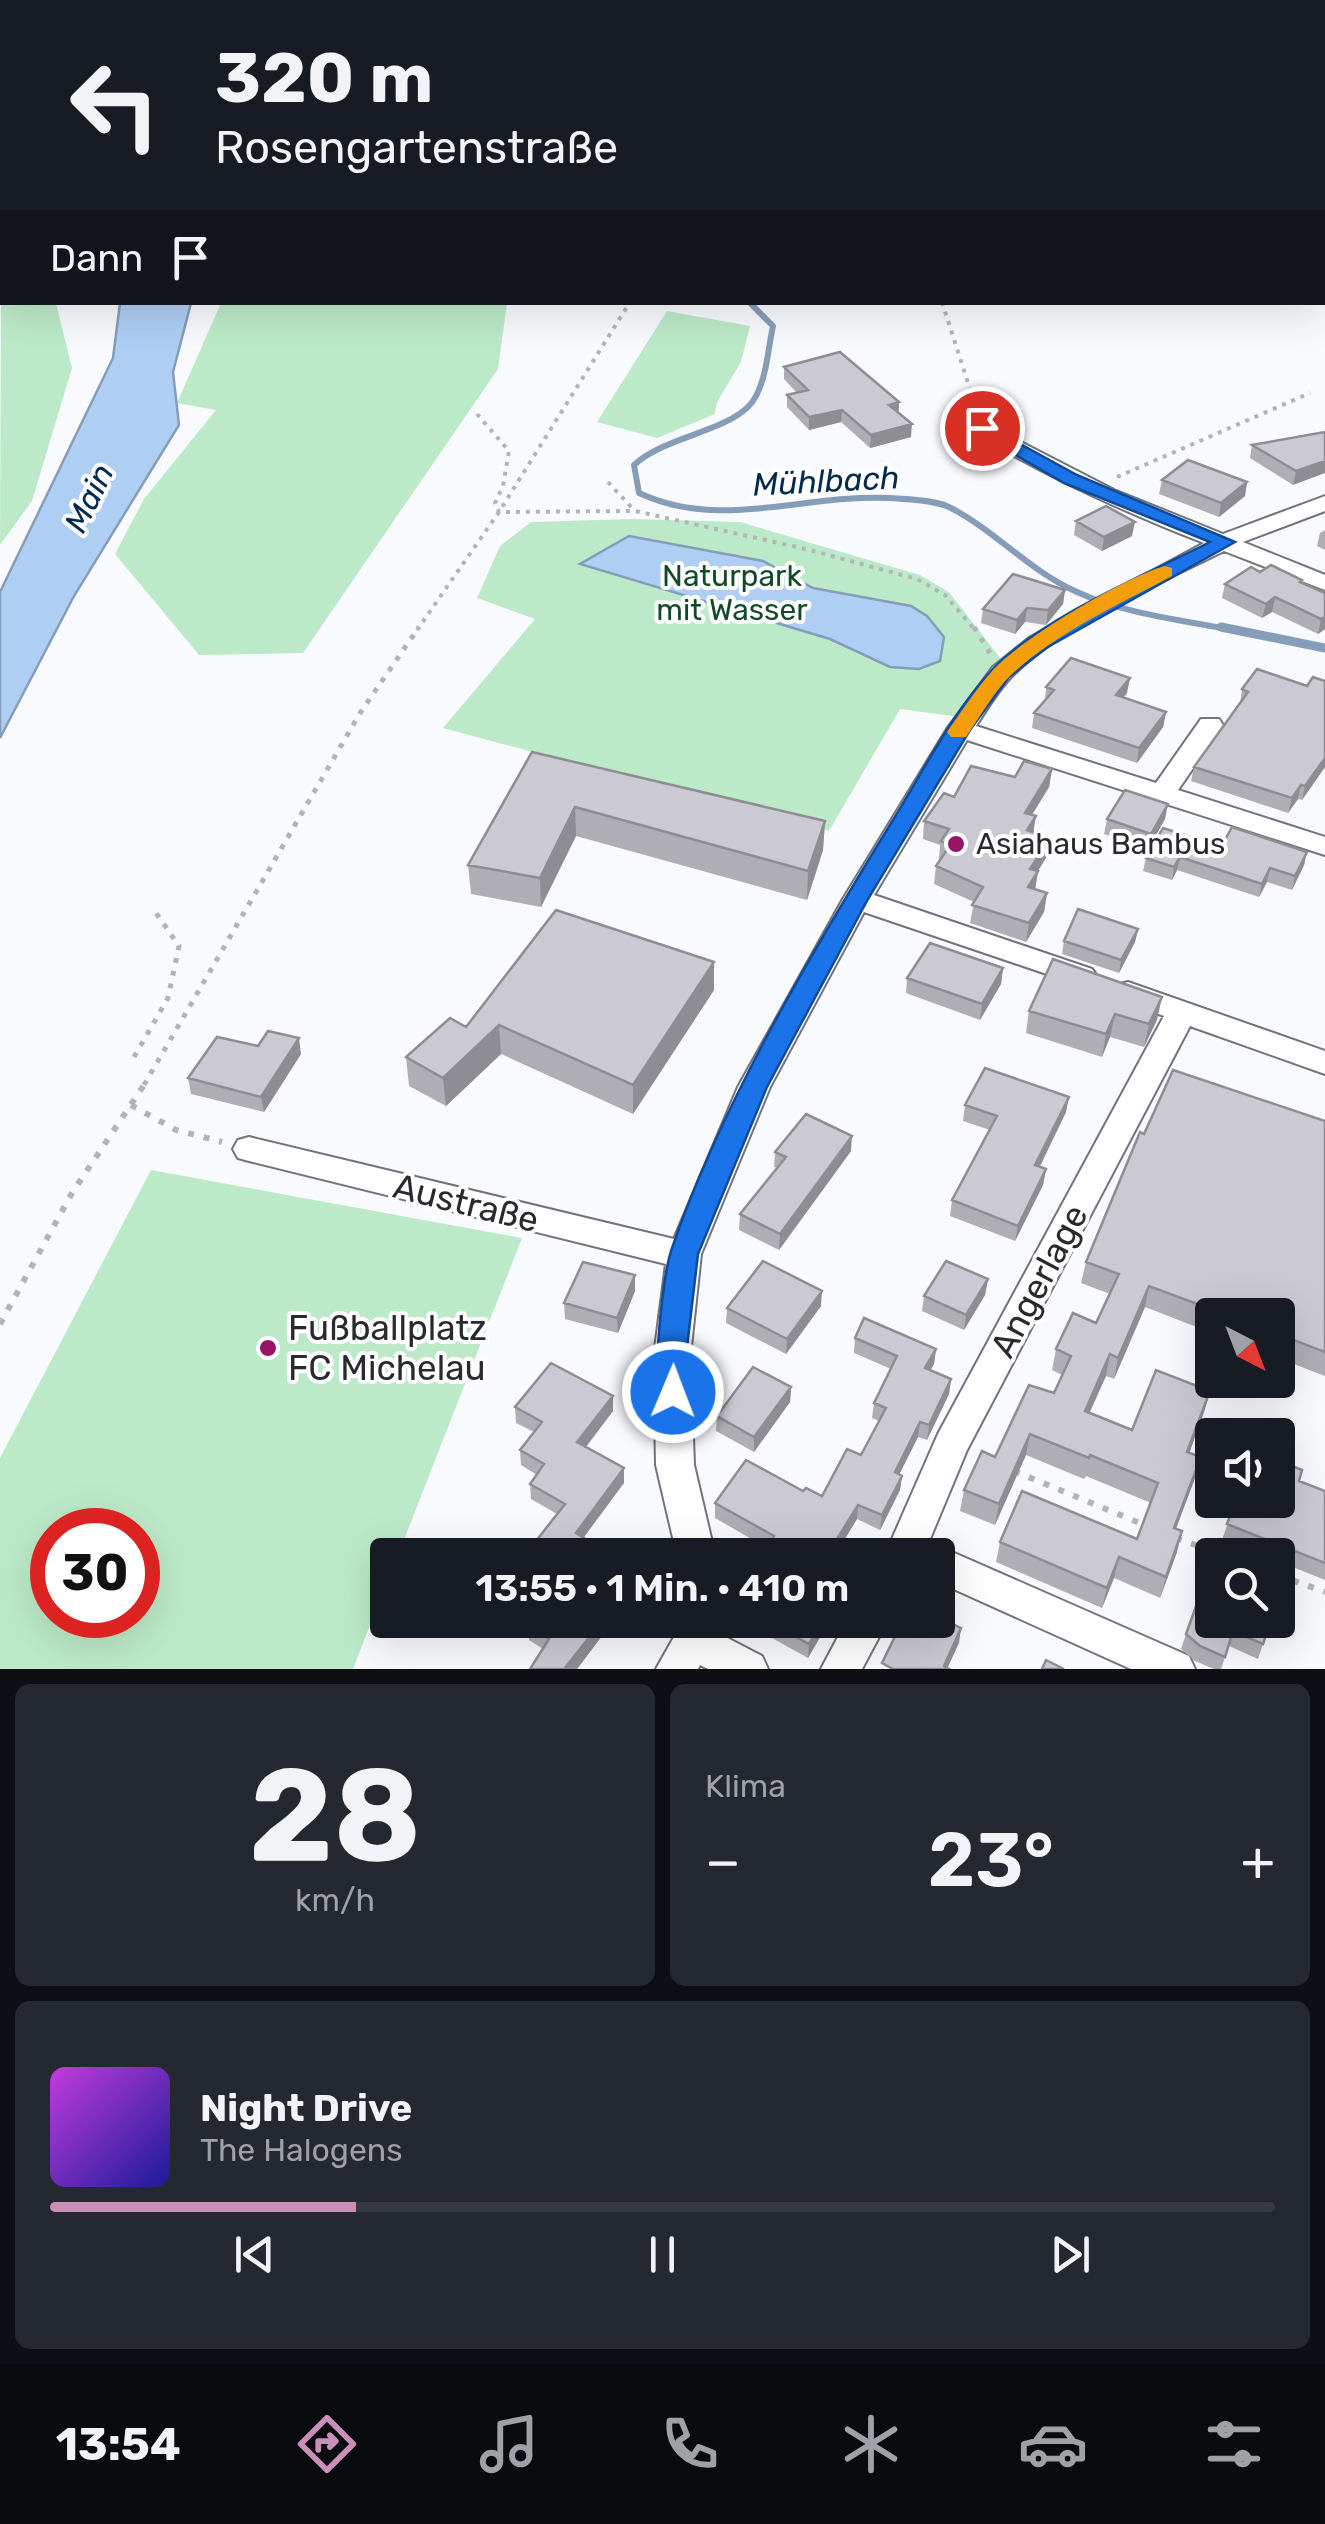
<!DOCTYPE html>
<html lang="de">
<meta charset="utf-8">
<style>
:root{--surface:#171b24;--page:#242831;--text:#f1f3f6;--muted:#9ea1a6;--line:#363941;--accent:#c98fb7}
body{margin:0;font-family:Rubik,sans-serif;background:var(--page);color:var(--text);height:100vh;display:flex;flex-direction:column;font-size:38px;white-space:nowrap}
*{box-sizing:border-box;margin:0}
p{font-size:32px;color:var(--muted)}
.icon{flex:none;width:55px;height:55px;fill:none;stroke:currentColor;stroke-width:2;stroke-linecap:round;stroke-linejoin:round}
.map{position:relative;height:1669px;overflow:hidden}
.drawer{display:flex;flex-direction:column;gap:15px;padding:15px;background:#0d0f14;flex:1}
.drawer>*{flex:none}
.guide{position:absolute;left:0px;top:0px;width:1325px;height:305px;box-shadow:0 10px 40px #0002;background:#171b24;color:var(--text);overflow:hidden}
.needle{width:65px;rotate:138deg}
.controls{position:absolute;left:1195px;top:1298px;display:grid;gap:20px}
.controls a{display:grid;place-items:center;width:100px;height:100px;border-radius:10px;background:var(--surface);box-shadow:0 10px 40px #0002;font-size:50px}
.speed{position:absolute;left:30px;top:1508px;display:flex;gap:20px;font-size:50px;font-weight:700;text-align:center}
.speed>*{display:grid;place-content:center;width:130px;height:130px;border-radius:50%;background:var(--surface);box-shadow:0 10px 40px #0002;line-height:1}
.speed .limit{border:15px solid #d22;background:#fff;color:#111}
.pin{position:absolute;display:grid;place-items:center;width:85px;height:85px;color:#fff;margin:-42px;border:5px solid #fff;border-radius:50%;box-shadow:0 2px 10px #0007}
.me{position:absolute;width:110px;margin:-55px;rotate:1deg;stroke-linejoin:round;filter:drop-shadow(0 0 8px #0008)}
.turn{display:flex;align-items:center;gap:35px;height:210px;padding:0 50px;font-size:45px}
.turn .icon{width:130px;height:130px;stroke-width:2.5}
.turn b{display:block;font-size:70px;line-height:85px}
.then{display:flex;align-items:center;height:95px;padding:0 50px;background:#0003;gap:20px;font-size:38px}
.big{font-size:75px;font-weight:600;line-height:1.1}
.drawer .tile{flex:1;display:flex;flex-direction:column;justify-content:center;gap:15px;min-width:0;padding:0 35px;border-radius:15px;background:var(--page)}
.drawer .dial{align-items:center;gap:0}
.dial b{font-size:130px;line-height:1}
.song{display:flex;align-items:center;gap:30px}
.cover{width:120px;height:120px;border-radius:15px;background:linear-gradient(135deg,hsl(290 70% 55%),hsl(240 70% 35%))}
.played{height:10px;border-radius:5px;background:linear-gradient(90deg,var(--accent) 25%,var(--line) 25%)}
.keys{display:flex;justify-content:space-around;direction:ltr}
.heat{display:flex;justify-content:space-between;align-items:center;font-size:55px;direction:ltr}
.drawer .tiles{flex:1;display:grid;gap:15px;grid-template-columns:1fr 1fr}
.tile:last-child{grid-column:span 2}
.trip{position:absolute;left:370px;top:1538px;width:585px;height:100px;border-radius:10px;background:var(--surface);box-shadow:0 10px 40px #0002;font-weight:600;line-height:100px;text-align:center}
.tab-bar{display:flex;height:160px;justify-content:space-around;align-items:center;background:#090b0e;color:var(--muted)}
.tab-bar .icon{width:70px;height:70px}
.tab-bar .on{color:var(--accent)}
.tab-bar b{font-size:45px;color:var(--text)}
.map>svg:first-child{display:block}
.green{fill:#bceac8;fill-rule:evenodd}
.water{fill:#aecef4;stroke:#869db9;stroke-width:2.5}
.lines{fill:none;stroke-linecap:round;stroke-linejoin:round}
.stream-far1{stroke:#869db9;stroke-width:6}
.stream{stroke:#869db9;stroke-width:9}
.street-casing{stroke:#71747d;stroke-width:4}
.primary-casing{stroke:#71747d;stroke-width:50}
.path-far3{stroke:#b3b4b8;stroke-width:2.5;stroke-dasharray:2.5 5;stroke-linecap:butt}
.path-far2{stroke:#b3b4b8;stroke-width:4;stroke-dasharray:4 6;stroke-linecap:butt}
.path-far1{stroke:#b3b4b8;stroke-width:5;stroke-dasharray:5 8;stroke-linecap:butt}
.path{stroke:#b3b4b8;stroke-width:6;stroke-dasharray:6 10;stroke-linecap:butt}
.street{fill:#fff;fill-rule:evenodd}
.primary{stroke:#fff;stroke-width:45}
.rail{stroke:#848589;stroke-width:5;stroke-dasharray:2.5 6;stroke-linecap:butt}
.wall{fill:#afaeb5}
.shaded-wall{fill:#8e8d94}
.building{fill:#cbcad3;stroke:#8e8d94;stroke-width:2.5}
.route{fill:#1a73e8;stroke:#114b97;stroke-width:2.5}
.slow{fill:#f59e0b}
.poi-dot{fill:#981469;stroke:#fff;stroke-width:4}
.labels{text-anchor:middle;stroke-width:8;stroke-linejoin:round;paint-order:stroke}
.park-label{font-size:30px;fill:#124a29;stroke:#fff}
.poi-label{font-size:30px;fill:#292a2e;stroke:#fff;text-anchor:start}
.water-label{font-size:32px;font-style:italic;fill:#042a50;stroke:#fff}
.near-street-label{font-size:35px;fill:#292a2e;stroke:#fff}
.near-poi-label{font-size:35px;fill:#292a2e;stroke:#fff;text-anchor:start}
</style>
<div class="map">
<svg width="1325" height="1669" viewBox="0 0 1325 1669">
<rect width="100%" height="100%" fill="#f9fafe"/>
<!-- green -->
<path class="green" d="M2,48v254l54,1 16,65 -40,133 -32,44z
M221,303h286l-9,66 -195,284 -104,2 -84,-101 29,-55 72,-89 -39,-7z
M667,311l83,15 -9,36 -24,40 -2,12 -58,24 -60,-16z
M632,519l108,3 180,53 29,17 55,71 -15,9 -30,45 -59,-8 -71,122 -386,-103 92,-109 -58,-21 23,-52 31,-24z
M151,1170l371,68 -124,317h-10l-1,26 -34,88h-353v-211zM52,1530h86v85h-86z"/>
<!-- water -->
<path class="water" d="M120,303h71l-18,69 6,53 -105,171 -74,142v-146l113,-234z
M629,536l134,25 50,27 98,18 16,10 17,21 -4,24 -21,8 -29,-2 -60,-28 -250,-75z"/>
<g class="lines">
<!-- stream-far1 -->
<path class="stream-far1" d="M749,302l24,24c-5,23 -6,49 -17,70 -17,35 -89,38 -122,69l5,28c81,38 165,1 250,5 17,1 45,2 60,9 46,23 80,64 128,85 48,22 105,28 156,38"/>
<!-- stream -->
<path class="stream" d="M1221,627l104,21"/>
<defs>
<path id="street" d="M982,422l132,68 109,44 102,-38v15l-82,31 82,33v15l-101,-39c-66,33 -160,74 -212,125 -14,14 -25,33 -36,50l180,57 45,-64h18l4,6 -45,65 147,47v18l-358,-115 -93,155 218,74 5,7 -5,7 -10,3 -218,-74 -94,175 -69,167 -11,102 4,109 21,90h-38l-21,-90 -2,-109 12,-92 -417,-103 -11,-3 -5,-9 5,-9 11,-3 425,102 64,-152 105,-188 104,-170 46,-62 36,-29 175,-95c-80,-31 -156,-66 -230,-110l-3,-5z
M1128,982l197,69v23l-135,-48 -223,424 -42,101 13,-4 14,5 237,104 6,13h-64l-193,-87v-27h-53l53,-121 226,-418 -47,-17 -4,-7 4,-7z
M675,1620h40l-1,11 48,25 6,13h-60l-8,-4 -2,4h-42l18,-32z
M847,1620h41l-26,49h-41z"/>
<path id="primary" d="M34,2l7,-2
M0,14l2,-1"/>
</defs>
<!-- street casing -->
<use href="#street" class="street-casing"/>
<!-- primary casing -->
<use href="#primary" class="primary-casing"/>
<!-- path-far3 -->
<path class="path-far3" d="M885,0l7,2
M114,2l7,-2"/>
<!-- path-far2 -->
<path class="path-far2" d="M942,302l35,109
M477,414l32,37 -6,35 -8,17 4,9 136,-1 171,38 111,30 28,16 30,35
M1117,477l193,-84
M608,482l25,27
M417,630l82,-118 131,-210"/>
<!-- path-far1 -->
<path class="path-far1" d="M974,627l16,26
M134,1057l34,-59 11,-52 -23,-33
M144,1085l216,-372 59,-86"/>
<!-- path -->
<path class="path" d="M131,1105l45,25 46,12
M0,1324l72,-131 74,-111
M1014,1471l133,55
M1176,1538l47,17
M1278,1575l47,17"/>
<!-- street -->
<use href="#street" class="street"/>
<!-- primary -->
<use href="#primary" class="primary"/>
<!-- rail -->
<path class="rail" d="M80,2l7,-2"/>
</g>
<!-- wall -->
<path class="wall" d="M784,367l115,35v11l12,24 -41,11 -29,-26 -32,8 -22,-23v-12l10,-2 -13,-14z
M1325,432l-32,53 -43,-27 2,-13z
M1162,480l85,2 -2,14 -26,21 -60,-23z
M1076,521l56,15 -30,15 -28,-16z
M1325,530v20l-8,-4 3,-13z
M1260,572l42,8v2l23,11v36l-7,5 -46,-22 -10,6 -40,-20 3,-14z
M1065,590l-2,14 -17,21 -21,-3 -10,12 -34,-11 2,-14z
M1257,669l68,98 -23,33 -4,-1 -10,14 -97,-32 3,-14 46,-63 2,-15z
M1046,687l81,6 -4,5 43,14 -3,15 -26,36 -105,-35 2,-15 11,-12z
M532,752l293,69 -2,29 -16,50 -231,-64 -35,71 -70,-13 -3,-29z
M1052,769l-3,18 -17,28 2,17 13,24 -9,15 -3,19 12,3 -3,19 -18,30 -56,-19 4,-21 -40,-18 2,-18 5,-7h-2l1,-14 -17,-6 1,-18 30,-24 61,-20z
M1107,819h58l-17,30 -44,-15z
M1221,847l86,5 -3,13 -12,25 -25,-8 -8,15 -82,-27 -5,10 -29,-9 3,-13z
M1138,929l-3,13 -16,31 -57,-19 2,-13z
M1053,959l104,61 -13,27 -34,-10 -8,20 -76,-24 3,-22z
M714,962v28l-81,124 -132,-60 -55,52 -37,-20 -3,-29 60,-30z
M1003,968l-2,16 -21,36 -74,-27 1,-15z
M258,1046l43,8 -37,58 -73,-18 -3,-16z
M965,1105l101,7 -27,55 7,2 -3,16 -28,56 -65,-25 2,-16 38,-70 -27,-9z
M1325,1121v255l-47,-18v-43h-66v18l-67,-26 -31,72 -8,-3 -17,36 43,18 78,-39 -6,21 -15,41 12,4 -6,21 -19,51 1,23 -17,46 -46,-20 -12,30 -106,-46 4,-20 137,-3 14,-36 -65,-27 -2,3 -58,-24 -31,70 -35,-14 4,-21 90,-97 8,-18 -10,-5 4,-21 40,-26 14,-29 -29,-11 5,-21 58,-128z
M851,1151l-72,99 -40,-20 1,-16 37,-46 -3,-1 1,-15z
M988,1279l-3,16 -21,35 -42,-19 2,-15z
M635,1291l-17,42 -53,-14 -1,-16z
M821,1306l-35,48 -60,-31 1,-15z
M855,1338l81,11 -2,15 -4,7 21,8 -2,15 -22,46 -9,-3 -19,37 3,2 -2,14 -20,40 -23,-11 -22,36h-66v-6l-54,-31v-15l88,-12 19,5 39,-41 18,-34 -7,-3 2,-15 17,-34 -37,-16z
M791,1387l-1,15 -36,50 -38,-21 1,-15z
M515,1407l98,4 -27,36 38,21v15l-99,72 32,-41 -26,-15 -1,-15 7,-9 -16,-10 -1,-15 14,-18 -18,-9z
M1325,1491v89l-47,-19v-6h-17l-39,-15 14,-40z
M528,1620h86l-37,49h-47l13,-20 -14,-9 -1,-15 3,-4z
M750,1620h80l-22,38 -58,-32z
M1212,1620h59l-13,39 -29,-13 -8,23h-7l-19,-8 -14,-12 5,-15z"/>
<!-- shaded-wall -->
<path class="shaded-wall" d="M899,402l-1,13 -9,-10z
M842,410l-1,12 -32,8v-13z
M912,424l-1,13 -41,11 1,-13z
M1325,461v12l-32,12 3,-14z
M1247,482l-2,14 -26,21 2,-14z
M1135,522l-3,14 -30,15 2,-14z
M1065,590l-2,14 -17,21 2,-15z
M1275,597l-3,15 -10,6 4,-14z
M1027,608l-2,14 -10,12 2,-14z
M1325,617v12l-7,5 3,-15z
M1130,678l-3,15 -13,17 2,-15z
M1166,712l-3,15 -26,36 2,-15z
M1325,758v9l-23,33 3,-14z
M1052,769l-3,18 -27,44 3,-18z
M1301,785l-3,14 -10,14 4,-15z
M1168,804l-3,15 -17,30 3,-15z
M575,807l1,29 -35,71 -1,-29z
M1036,816l-3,18 -6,-4z
M825,821l-2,29 -16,50 1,-29z
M1050,838l-3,18 -19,31 2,-18z
M1307,852l-3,13 -12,25 3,-14z
M1180,857l-3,13 -5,10 2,-13z
M1270,868l-3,14 -8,15 3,-13z
M1038,871l-3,19 -7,-3z
M1047,893l-3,19 -18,30 3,-19z
M1138,929l-3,13 -16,31 2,-13z
M714,962v28l-81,124v-29z
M1003,968l-2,16 -21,36 2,-16z
M1162,997l-5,23 -13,27 5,-23z
M1115,1014l-5,23 -8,20 4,-23z
M499,1025l2,29 -55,52 -3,-28z
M299,1038l2,16 -37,58 -3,-15z
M1069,1097l-3,15 -33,69 2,-16z
M852,1136l-1,15 -72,99 1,-16z
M1046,1169l-3,16 -28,56 3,-15z
M635,1275v16l-17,42 -1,-15z
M988,1279l-3,16 -21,35 2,-15z
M1149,1286l-4,21 -31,72 4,-21z
M822,1291l-1,15 -35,48 1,-15z
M936,1349l-2,15 -11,19 2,-15z
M1110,1354l-4,22 -25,56 4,-21z
M951,1379l-2,15 -22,46 2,-15z
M791,1387l-1,15 -36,50v-15z
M1210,1391l-6,21 -22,61 5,-21z
M613,1396v15l-35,46 -1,-15z
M920,1422l-2,15 -25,50 2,-15z
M1030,1434l-4,21 -31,70 4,-21z
M1201,1457l-6,21 -27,71 6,-21z
M624,1468v15l-48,65v-15z
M902,1476l-2,14 -20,40 2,-15z
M858,1505l-1,14 -22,36h-8z
M1182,1531l-5,21 -17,46 6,-21z
M1119,1557l-5,21 -12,30 5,-20z
M603,1620h11l-37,49h-13z
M823,1620h7l-22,38 1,-14z
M961,1628l-2,15 -12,26h-4z"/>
<!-- building -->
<path class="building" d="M840,352l59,50 -10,3 23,19 -41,11 -29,-25 -33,7 -22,-22 21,-5 -24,-23z
M1325,432v29l-29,10 -44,-26z
M1188,460l59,22 -26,21 -59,-23z
M1106,506l29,16 -31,15 -28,-16z
M1271,565l31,15 -2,2 25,11v24l-4,2 -46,-22 -9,7 -41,-20 26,-17 9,5z
M1013,574l52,16 -17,20 -21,-2 -10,12 -34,-11z
M1071,658l59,20 -14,17 50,17 -27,36 -105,-35 20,-23 -8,-3z
M1257,669l50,17 6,-9 12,4v77l-20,28 -4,-1 -9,13 -98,-31 54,-75 -6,-3z
M532,752l293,69 -17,50 -233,-64 -35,71 -72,-13z
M1024,761l28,8 -27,44 11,3 -9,14 23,8 -20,31 8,2 -10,16 19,6 -18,30 -57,-18 11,-18 -47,-21 15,-22 -10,-3 8,-12 -25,-8 20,-28 10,4 17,-31 44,11z
M1125,790l43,14 -17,30 -44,-15z
M1232,827l75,25 -12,24 -25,-8 -8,16 -82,-27 -6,10 -28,-9 17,-30 58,19z
M1078,909l60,20 -17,31 -57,-19z
M556,910l158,52 -81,123 -134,-60 -56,53 -37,-21 44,-39 16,9z
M930,943l73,25 -21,36 -75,-26z
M1053,959l109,38 -13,27 -34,-10 -9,20 -77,-23z
M268,1031l31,7 -38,59 -73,-19 29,-41 41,9z
M985,1068l84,29 -34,68 11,4 -28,57 -66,-26 45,-84 -32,-11z
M1173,1070l152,51v231l-47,-18v-19h-51l-78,-29 -31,72 -8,-4 -25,57 47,19 24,-60 54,21 -23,61 14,5 -27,71 8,3 -16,46 -47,-20 -12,31 -107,-46 22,-51 115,48 21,-56 -68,-28 -1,3 -59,-24 -31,70 -35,-14 18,-39 13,6 34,-72 25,8 17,-37 -15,-7 17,-36 23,10 23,-49 -33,-12 54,-130 4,2z
M806,1114l46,22 -72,98 -40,-20 46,-57 -11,-5z
M763,1261l59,30 -35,48 -60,-31z
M946,1261l42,18 -22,36 -42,-19z
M583,1262l52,13 -18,43 -53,-15z
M864,1318l72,31 -11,19 26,11 -22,46 -9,-3 -25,50 7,4 -20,39 -24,-10 -31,50h-42l1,-2 -16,-10 4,-7 -59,-33 31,-43 57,31 3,-3 16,8 25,-47 14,6 25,-47 -12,-5 23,-47 -42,-18z
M551,1363l62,33 -36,46 47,26 -48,65 34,22h-85l40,-51 -35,-20 14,-20 -24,-14 22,-28 -27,-15z
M753,1367l38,20 -37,50 -37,-21z
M1278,1460l24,10 -3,11 26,10v72l-98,-39 9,-24h42z
M1199,1598l13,6v16h59l-8,24 -30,-13 -8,26 -25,-11 -14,-12z
M938,1617l23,11 -17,38 5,3h-56l-11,-6 21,-43h35z
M532,1620h71l-39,49h-34l19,-30 -21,-14z
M765,1620h58l-14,24z
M1046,1660l18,9h-22z"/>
<!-- route -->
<path class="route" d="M982,423l95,52 158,67 -189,106 -37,29 -39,53 -102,169 -101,188 -69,167 -12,102 2,36 -5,9 -10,4 -11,-4c-11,-23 1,-124 9,-150 50,-147 141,-299 222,-431 31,-50 60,-109 101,-152 51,-52 151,-93 216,-126l-146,-59 -88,-51v-7z"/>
<!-- slow -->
<path class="slow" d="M1165,566l7,2v8c-54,29 -114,56 -160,98 -18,17 -32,43 -46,63h-15l-4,-5c15,-21 29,-43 46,-62 28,-31 132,-93 172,-104z"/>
<!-- markers -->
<g class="poi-dot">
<circle cx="956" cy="844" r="10"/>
<circle cx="268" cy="1348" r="10"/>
</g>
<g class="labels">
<!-- park labels -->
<g class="park-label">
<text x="732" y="586">Naturpark<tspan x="732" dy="34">mit Wasser</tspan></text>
</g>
<!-- poi labels -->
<g class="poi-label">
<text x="976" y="854">Asiahaus Bambus</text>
</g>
<!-- water labels -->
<g class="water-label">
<text transform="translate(826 481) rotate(-3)" y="11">Mühlbach</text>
<text transform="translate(89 498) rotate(-64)" y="11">Main</text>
</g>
<!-- near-street labels -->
<g class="near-street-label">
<text transform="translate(466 1203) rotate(14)" y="12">Austraße</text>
<text transform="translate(1039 1281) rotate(-62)" y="12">Angerlage</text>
</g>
<!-- near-poi labels -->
<g class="near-poi-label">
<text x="288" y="1340">Fußballplatz<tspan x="288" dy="40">FC Michelau</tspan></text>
</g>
</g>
</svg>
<div class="controls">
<a><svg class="needle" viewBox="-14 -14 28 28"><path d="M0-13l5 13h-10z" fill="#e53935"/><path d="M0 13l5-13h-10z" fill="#9ea1a6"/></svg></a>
<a><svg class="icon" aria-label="sound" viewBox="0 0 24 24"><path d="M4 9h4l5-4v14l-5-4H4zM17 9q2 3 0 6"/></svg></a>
<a><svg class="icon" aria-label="search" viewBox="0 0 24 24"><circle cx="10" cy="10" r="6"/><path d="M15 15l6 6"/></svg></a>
</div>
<div class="speed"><div class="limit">30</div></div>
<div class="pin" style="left:982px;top:428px;background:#d93025"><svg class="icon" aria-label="arrive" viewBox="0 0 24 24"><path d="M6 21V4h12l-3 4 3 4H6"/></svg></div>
<svg class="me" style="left:673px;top:1392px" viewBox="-20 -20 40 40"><circle r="17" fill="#1a73e8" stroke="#fff" stroke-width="3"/><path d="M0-11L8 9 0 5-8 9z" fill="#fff"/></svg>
<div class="trip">13:55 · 1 Min. · 410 m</div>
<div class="guide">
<div class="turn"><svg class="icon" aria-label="left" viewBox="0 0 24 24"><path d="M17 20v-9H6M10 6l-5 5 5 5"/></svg><div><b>320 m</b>Rosengartenstraße</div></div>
<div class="then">Dann<svg class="icon" aria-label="arrive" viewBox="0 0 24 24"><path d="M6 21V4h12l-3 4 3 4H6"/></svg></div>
</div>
</div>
<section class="drawer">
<div class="tiles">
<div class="tile dial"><b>28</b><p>km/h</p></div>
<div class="tile"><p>Klima</p>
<div class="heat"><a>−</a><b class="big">23°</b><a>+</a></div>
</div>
<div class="tile">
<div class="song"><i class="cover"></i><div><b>Night Drive</b><p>The Halogens</p></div></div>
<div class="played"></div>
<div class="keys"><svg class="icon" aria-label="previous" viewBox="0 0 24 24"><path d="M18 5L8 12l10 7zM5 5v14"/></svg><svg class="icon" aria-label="pause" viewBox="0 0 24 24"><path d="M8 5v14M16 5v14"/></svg><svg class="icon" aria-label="next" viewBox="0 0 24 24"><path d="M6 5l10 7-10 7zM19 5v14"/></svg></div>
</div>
</div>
</section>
<nav class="tab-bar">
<b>13:54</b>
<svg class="icon on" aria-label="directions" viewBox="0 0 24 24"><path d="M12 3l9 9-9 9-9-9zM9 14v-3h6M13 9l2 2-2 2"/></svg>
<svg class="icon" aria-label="music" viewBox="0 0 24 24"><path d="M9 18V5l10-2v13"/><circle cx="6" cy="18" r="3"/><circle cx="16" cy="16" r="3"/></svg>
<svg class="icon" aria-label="phone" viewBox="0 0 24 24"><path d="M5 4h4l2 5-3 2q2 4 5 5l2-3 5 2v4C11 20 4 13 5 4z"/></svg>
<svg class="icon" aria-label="climate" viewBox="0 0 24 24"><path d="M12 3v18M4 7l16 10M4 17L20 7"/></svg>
<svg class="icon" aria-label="car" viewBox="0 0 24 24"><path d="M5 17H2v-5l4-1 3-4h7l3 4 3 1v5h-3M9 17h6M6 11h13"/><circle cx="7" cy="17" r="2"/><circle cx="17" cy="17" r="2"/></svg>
<svg class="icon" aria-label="filters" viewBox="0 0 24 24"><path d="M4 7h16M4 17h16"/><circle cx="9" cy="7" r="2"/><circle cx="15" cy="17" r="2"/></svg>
</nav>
